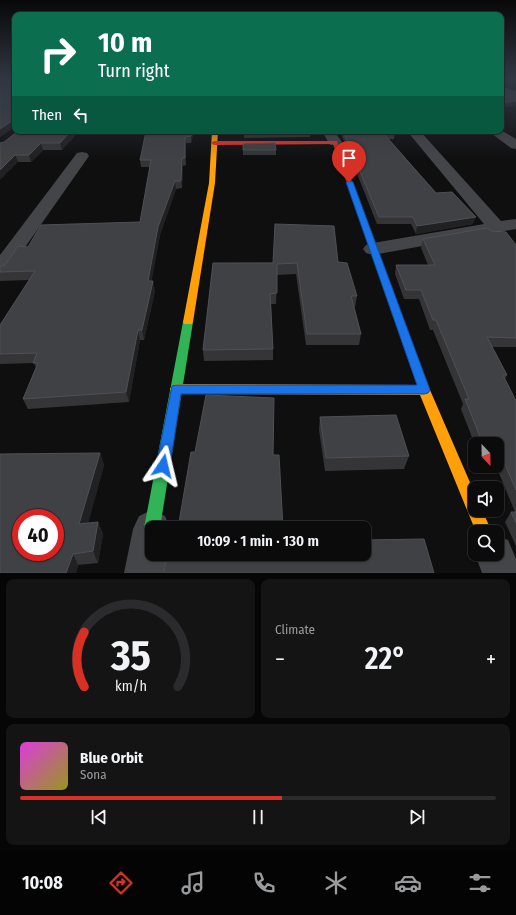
<!DOCTYPE html>
<meta charset="utf-8">
<style>
:root{--surface:#0b0b0c;--page:#141415;--text:#f1f3f6;--muted:#9a9b9d;--line:#2b2b2d;--accent:#d93025}
body{margin:0;font-family:"Fira Sans Condensed",sans-serif;background:var(--page);color:var(--text);height:100vh;display:flex;flex-direction:column;font-size:15px;white-space:nowrap}
*{box-sizing:border-box;margin:0}
p{font-size:13px;color:var(--muted)}
.icon{flex:none;width:22px;height:22px;fill:none;stroke:currentColor;stroke-width:2;stroke-linecap:round;stroke-linejoin:round}
.map{position:relative;height:573px;overflow:hidden}
.sheet{display:flex;flex-direction:column;gap:6px;padding:6px;background:#060607;flex:1}
.sheet>*{flex:none}
.guide{position:absolute;left:12px;top:12px;width:492px;height:122px;border-radius:8px;box-shadow:0 1px 3px #0004,0 0 0 1px var(--line);background:#0b6e4f;color:#fff;overflow:hidden}
.needle{width:26px;rotate:158deg}
.controls{position:absolute;left:468px;top:437px;display:grid;gap:8px}
.controls a{display:grid;place-items:center;width:36px;height:36px;border-radius:8px;background:var(--surface);box-shadow:0 1px 3px #0004,0 0 0 1px var(--line);font-size:20px}
.speed{position:absolute;left:12px;top:509px;display:flex;gap:8px;font-size:20px;font-weight:700;text-align:center}
.speed>*{display:grid;place-content:center;width:52px;height:52px;border-radius:50%;background:var(--surface);box-shadow:0 1px 3px #0004,0 0 0 1px var(--line);line-height:1}
.speed .limit{border:6px solid #d22;background:#fff;color:#111}
.pin{position:absolute;display:grid;place-items:center;width:34px;height:34px;color:#fff;margin:-41px -17px;border-radius:50% 50% 50% 0;rotate:-45deg;box-shadow:0 0 4px #0007}
.pin .icon{rotate:45deg}
.me{position:absolute;width:44px;margin:-22px;rotate:10deg;stroke-linejoin:round;filter:drop-shadow(0 0 3px #0008)}
.turn{display:flex;align-items:center;gap:14px;height:84px;padding:0 20px;font-size:18px}
.turn .icon{width:52px;height:52px;stroke-width:2.5}
.turn b{display:block;font-size:28px;line-height:34px}
.then{display:flex;align-items:center;height:38px;padding:0 20px;background:#0003;gap:8px;font-size:15px}
.big{font-size:30px;font-weight:600;line-height:1.1}
.sheet .card{flex:1;display:flex;flex-direction:column;justify-content:center;gap:6px;min-width:0;padding:0 14px;border-radius:8px;background:var(--page)}
.sheet .dial{align-items:center;gap:0}
.dial svg{height:104px;overflow:visible;fill:none;stroke:var(--line);stroke-width:7;stroke-linecap:round;text-anchor:middle}
.dial text{fill:var(--text);stroke:none}
.song{display:flex;align-items:center;gap:12px}
.cover{width:48px;height:48px;border-radius:6px;background:linear-gradient(135deg,hsl(300 70% 55%),hsl(60 70% 35%))}
.played{height:4px;border-radius:2px;background:linear-gradient(90deg,var(--accent) 55%,var(--line) 55%)}
.keys{display:flex;justify-content:space-around;direction:ltr}
.heat{display:flex;justify-content:space-between;align-items:center;font-size:22px;direction:ltr}
.sheet .tiles{flex:1;display:grid;gap:6px;grid-template-columns:1fr 1fr}
.card:last-child{grid-column:span 2}
.trip{position:absolute;left:145px;top:521px;width:226px;height:40px;border-radius:8px;background:var(--surface);box-shadow:0 1px 3px #0004,0 0 0 1px var(--line);font-weight:600;line-height:40px;text-align:center}
.tab-bar{display:flex;height:64px;justify-content:space-around;align-items:center;background:#040405;color:var(--muted)}
.tab-bar .icon{width:28px;height:28px}
.tab-bar .current{color:var(--accent)}
.tab-bar b{font-size:18px;color:var(--text)}
.map>svg:first-child{display:block}
.lines{fill:none;stroke-linecap:round;stroke-linejoin:round}
.street{fill:#444549;fill-rule:evenodd}
.fast{fill:#30b455;fill-rule:evenodd}
.slow{fill:#ff9f0a;fill-rule:evenodd}
.jam{fill:#e5322d;fill-rule:evenodd}
.wall{fill:#353538}
.shaded-wall{fill:#212123}
.building{fill:#404145;stroke:#4f5056;fill-rule:evenodd}
.route{fill:#1a73e8;stroke:#114b97}
</style>
<div class="map">
<svg width="516" height="573" viewBox="0 0 516 573">
<rect width="100%" height="100%" fill="#0f0f10"/>
<g class="lines">
<!-- street -->
<path class="street" d="M501,86l15,5v7l-15,-6z
M501,130l15,9v10l-5,-1 -23,-17z
M322,131h12l8,11 -2,3h-10z
M407,131h13l81,90 15,-2v10l-143,26 -7,-2 -3,-4 3,-4 7,-2 111,-19z
M82,152l5,1 2,3 -82,117 -7,2v-20l77,-102z
M152,510l13,6 5,12h-18v26h15l-3,19h-40l9,-44 6,-13z
M497,536l11,4 8,19v14h-34l-7,-19h22z"/>
<!-- fast -->
<path class="fast" d="M188,319l4,1 1,2 -33,206h-8v8l-5,-3 -3,-5 39,-206 1,-2z"/>
<!-- slow -->
<path class="slow" d="M212,131h6l-3,52 -22,139 -1,2h-8l-1,-2 26,-139z
M353,190l3,2 74,198 45,104v16h7l10,22h-16l-56,-137 -244,-1 -4,-2 -2,-3 2,-3 4,-2 241,1 -67,-193z"/>
<!-- jam -->
<path class="jam" d="M337,141l19,51 -1,1 -5,-1 -17,-48 -119,1 -3,-2 3,-2z"/>
</g>
<!-- wall -->
<path class="wall" d="M15,79v48h-1l-14,10v-57z
M18,131h61l-17,19h-19l-12,12h-13l-14,-20z
M194,131l-3,12h-5v22l-3,1 -1,22 -6,1 -16,46 -9,46 4,10 -11,49h-4l-11,62 -101,7 -5,-10 13,-31 -2,-5 -34,1v-39l29,-45 -29,1v-15l5,-1 23,-18 112,-25 10,-55h-9l-1,-7z
M244,131h67l-1,6 -66,1z
M340,131h54l1,2 -1,6h-5l47,54 37,31 -57,10 -5,-10h-34z
M243,150h33v5h-33z
M491,231l25,14v102h-24l15,28 -2,4 11,22v145l-11,-24 6,-10h4l-19,-46h1v-22h-22v1l-14,-36 2,-5 -30,-74h-3l-11,-31h-15l-9,-25 1,-9h32l-7,-17 2,-9z
M338,262l19,34 -2,11h-1l7,27 -2,11h-53l-10,-71 -19,1 -1,29h-5l2,45v11l-69,1 -1,-11 10,-87z
M320,417l89,39 -5,13 -79,2 -6,-41z
M100,453l4,12 -16,58 10,-1 5,12 -5,29 -20,2 -2,8h-76z"/>
<!-- shaded-wall -->
<path class="shaded-wall" d="M516,101v5l-15,2v-5z
M12,121l2,6 -14,10v-8z
M71,131h8l-17,19 -2,-7z
M192,131h2l-3,12v-7z
M185,137l1,6v22l-1,-7z
M41,143l2,7 -12,12 -2,-7z
M15,155l3,7 -18,18v-10z
M182,158l1,8 -1,22 -1,-7z
M175,181l1,8 -16,46 -10,56 -2,-10 10,-54z
M476,217l-3,7 -57,10 1,-8z
M153,281l2,10 -11,49 -2,-10z
M138,330l2,10 -11,62 -3,-10z
M100,453l4,12 -19,70 -6,-11z
M98,522l5,12 -5,29 -5,-12z
M73,554l5,11 -2,8h-10z"/>
<!-- building -->
<path class="building" d="M1,79h14v44l-1,-2h-2l-12,8v-49z
M501,91l15,6v4l-15,2z
M18,131h53l-11,12h-19l-12,12h-14l-15,15v-27l4,-1z
M146,131h46l-1,5 -6,1v21h-3l-1,23h-6l-17,46 -10,54h5l-11,49h-4l-12,62 -103,7 15,-36h-5l4,-10 -37,1v-29l35,-54 -35,1v-6l5,-1 13,-19 10,1 13,-22 99,-3 11,-62h-11z
M343,131h51l1,2h-12l53,60 16,-1 24,25 -59,9 -4,-9h-34z
M275,143l1,7h-33v-6z
M275,224l59,2 4,36 9,1 10,33h-6l10,38h-54l-10,-71 -20,1v29l-7,1 3,55 -70,1 10,-87h60z
M487,228l4,3 15,1 10,13v93l-29,-1 20,38h-4l13,26v89l-19,-44v-2h-14l-18,-45h4l-33,-79h-3l-12,-30h-15l-10,-25h39l-12,-26z
M206,395l68,3 -1,57h6l4,73h-105l13,-76h4z
M396,415l13,41 -83,2 -6,-41z
M100,453l-21,71 19,-2 -5,29 -20,3 -7,19h-66v-119zM21,518h34v34h-34z
M511,512h5v11z
M424,539l10,34h-270l3,-19h197v-14z"/>
<!-- sky -->
<linearGradient id="sky" x2="0" y2="1"><stop stop-color="#080809"/><stop offset="0.5" stop-color="#313742"/><stop offset="1" stop-color="#313742" stop-opacity="0"/></linearGradient>
<rect width="516" height="159" fill="url(#sky)"/>
<!-- route -->
<path class="route" d="M349,180l4,2 77,208 -2,3 -4,1h-243l-11,72 -2,5 -5,1 -5,-1 -2,-5 16,-80 4,-1h241l-71,-203z"/>
</svg>
<div class="controls">
<a><svg class="needle" viewBox="-14 -14 28 28"><path d="M0-13l5 13h-10z" fill="#e53935"/><path d="M0 13l5-13h-10z" fill="#9a9b9d"/></svg></a>
<a><svg class="icon" aria-label="sound" viewBox="0 0 24 24"><path d="M4 9h4l5-4v14l-5-4H4zM17 9q2 3 0 6"/></svg></a>
<a><svg class="icon" aria-label="search" viewBox="0 0 24 24"><circle cx="10" cy="10" r="6"/><path d="M15 15l6 6"/></svg></a>
</div>
<div class="speed"><div class="limit">40</div></div>
<div class="pin" style="left:349px;top:182px;background:#d93025"><svg class="icon" aria-label="arrive" viewBox="0 0 24 24"><path d="M6 21V4h12l-3 4 3 4H6"/></svg></div>
<svg class="me" style="left:163px;top:466px" viewBox="-20 -20 40 40"><path d="M0-17L14 15 0 8-14 15z" fill="#1a73e8" stroke="#fff" stroke-width="4"/></svg>
<div class="trip">10:09 · 1 min · 130 m</div>
<div class="guide">
<div class="turn"><svg class="icon" aria-label="right" viewBox="0 0 24 24"><path d="M7 20v-9h11M14 6l5 5-5 5"/></svg><div><b>10 m</b>Turn right</div></div>
<div class="then">Then<svg class="icon" aria-label="left" viewBox="0 0 24 24"><path d="M17 20v-9H6M10 6l-5 5 5 5"/></svg></div>
</div>
</div>
<section class="sheet">
<div class="tiles">
<div class="card dial"><svg viewBox="0 0 100 80">
<path d="M14 69A42 42 0 1 1 86 69"/>
<path d="M14 69A42 42 0 0 1 14 27" stroke="#d93025"/>
<text x="50" y="56" font-size="32" font-weight="700">35</text>
<text x="50" y="72" font-size="11">km/h</text>
</svg></div>
<div class="card"><p>Climate</p>
<div class="heat"><a>−</a><b class="big">22°</b><a>+</a></div>
</div>
<div class="card">
<div class="song"><i class="cover"></i><div><b>Blue Orbit</b><p>Sona</p></div></div>
<div class="played"></div>
<div class="keys"><svg class="icon" aria-label="previous" viewBox="0 0 24 24"><path d="M18 5L8 12l10 7zM5 5v14"/></svg><svg class="icon" aria-label="pause" viewBox="0 0 24 24"><path d="M8 5v14M16 5v14"/></svg><svg class="icon" aria-label="next" viewBox="0 0 24 24"><path d="M6 5l10 7-10 7zM19 5v14"/></svg></div>
</div>
</div>
</section>
<nav class="tab-bar">
<b>10:08</b>
<svg class="icon current" aria-label="directions" viewBox="0 0 24 24"><path d="M12 3l9 9-9 9-9-9zM9 14v-3h6M13 9l2 2-2 2"/></svg>
<svg class="icon" aria-label="music" viewBox="0 0 24 24"><path d="M9 18V5l10-2v13"/><circle cx="6" cy="18" r="3"/><circle cx="16" cy="16" r="3"/></svg>
<svg class="icon" aria-label="phone" viewBox="0 0 24 24"><path d="M5 4h4l2 5-3 2q2 4 5 5l2-3 5 2v4C11 20 4 13 5 4z"/></svg>
<svg class="icon" aria-label="climate" viewBox="0 0 24 24"><path d="M12 3v18M4 7l16 10M4 17L20 7"/></svg>
<svg class="icon" aria-label="car" viewBox="0 0 24 24"><path d="M5 17H2v-5l4-1 3-4h7l3 4 3 1v5h-3M9 17h6M6 11h13"/><circle cx="7" cy="17" r="2"/><circle cx="17" cy="17" r="2"/></svg>
<svg class="icon" aria-label="filters" viewBox="0 0 24 24"><path d="M4 7h16M4 17h16"/><circle cx="9" cy="7" r="2"/><circle cx="15" cy="17" r="2"/></svg>
</nav>
